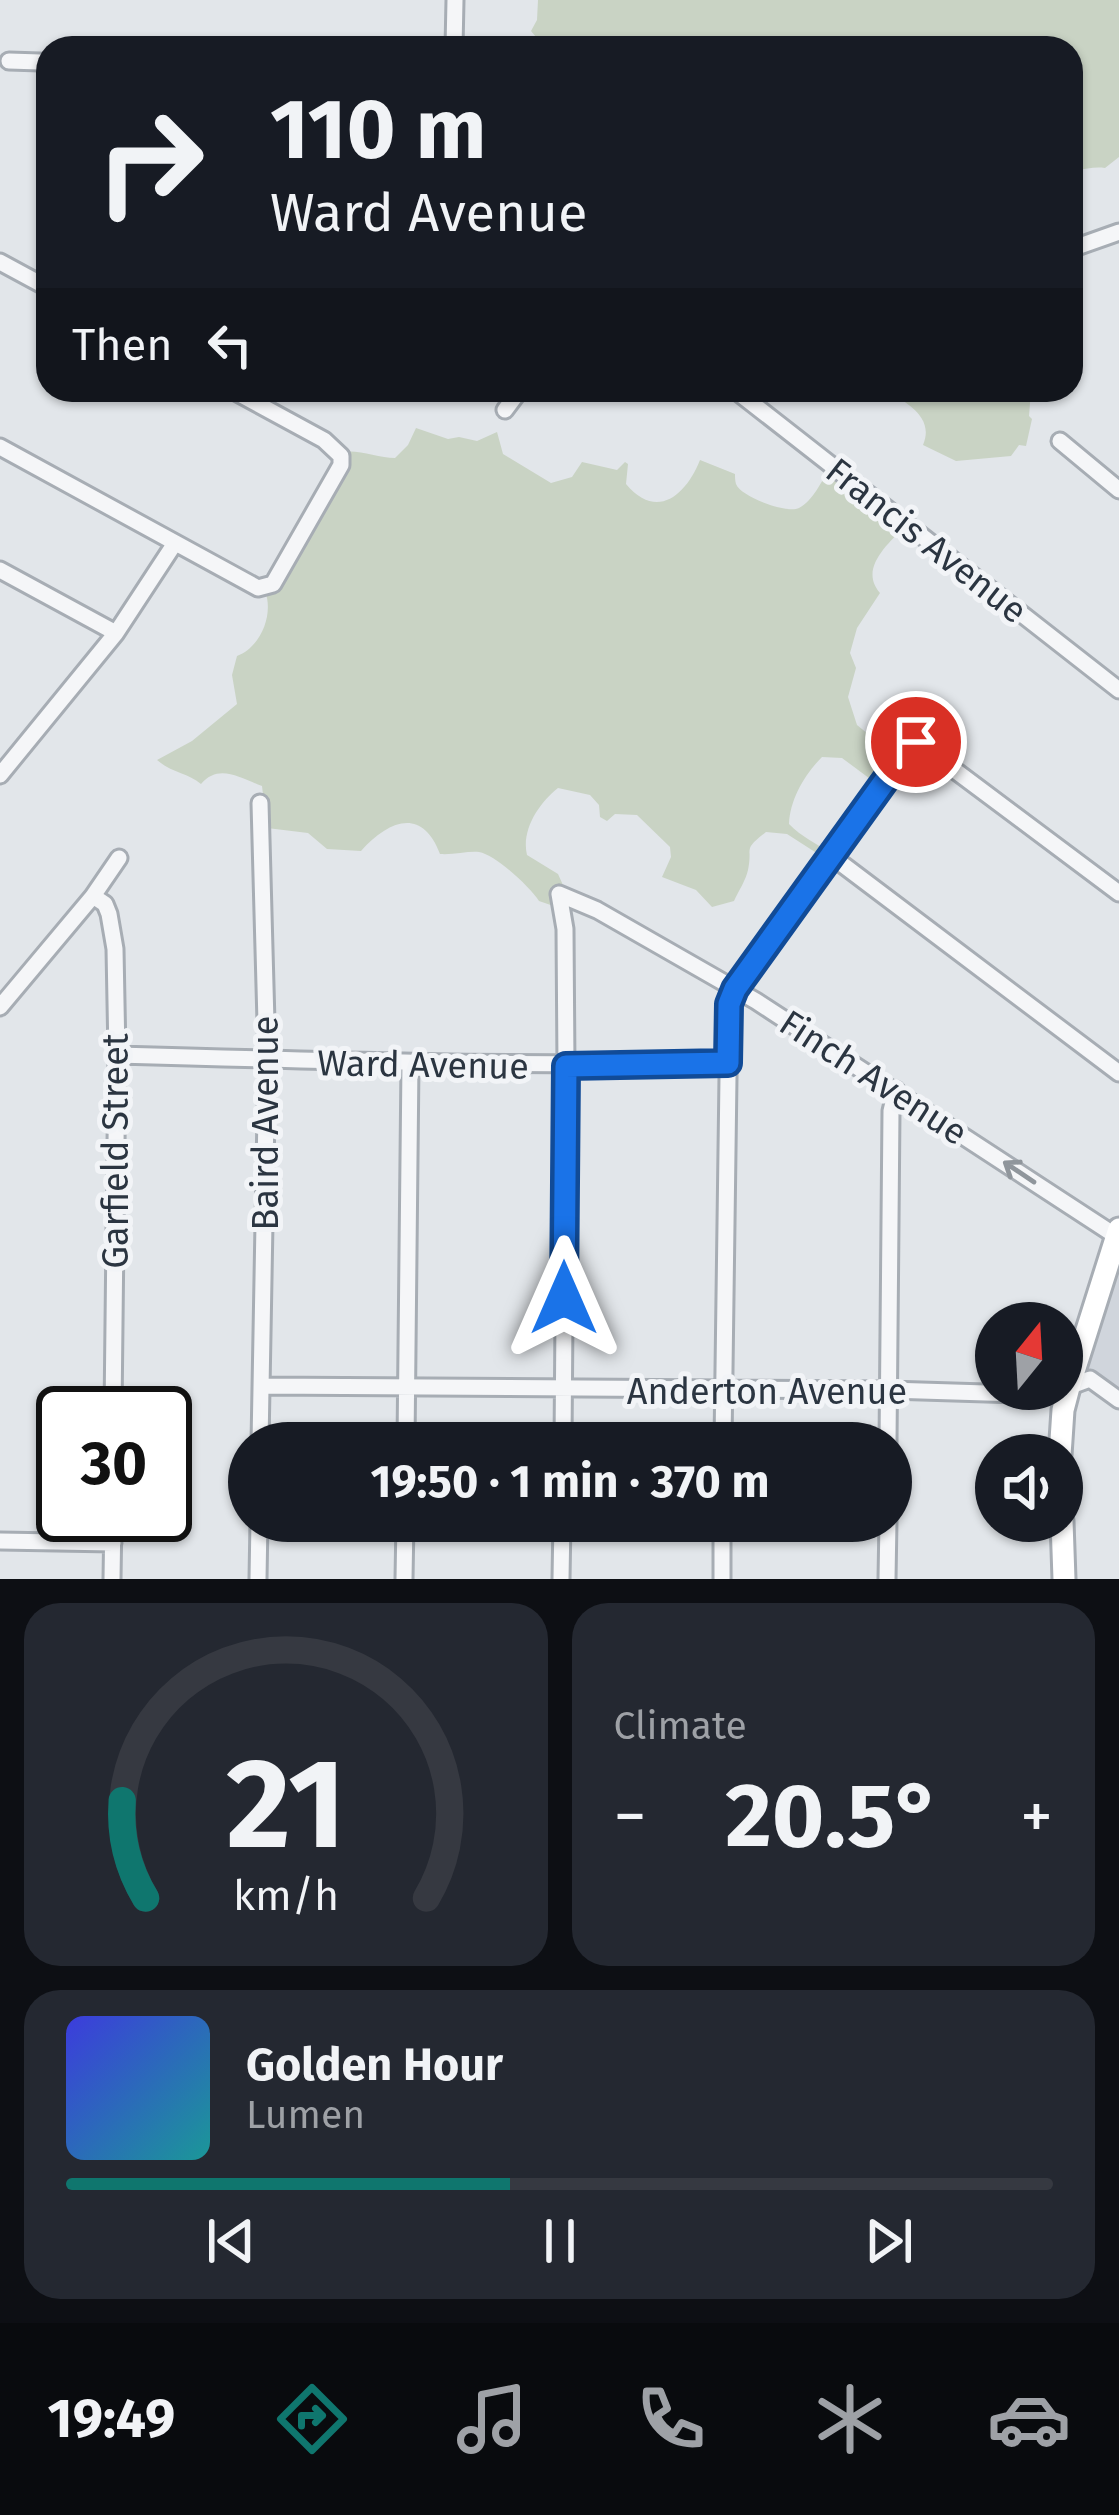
<!DOCTYPE html>
<meta charset="utf-8">
<style>
:root{--surface:#171b24;--page:#242831;--text:#f1f3f6;--muted:#9ea1a6;--line:#363941;--accent:#0f766e}
body{margin:0;font-family:"Fira Sans",sans-serif;background:var(--page);color:var(--text);height:100vh;display:flex;flex-direction:column;font-size:45px;white-space:nowrap}
*{box-sizing:border-box;margin:0}
p{font-size:39px;color:var(--muted)}
.icon{flex:none;width:66px;height:66px;fill:none;stroke:currentColor;stroke-width:2;stroke-linecap:round;stroke-linejoin:round}
.map{position:relative;height:1579px;overflow:hidden}
.panel{display:flex;flex-direction:column;gap:24px;padding:24px;background:#0d0f14;flex:1}
.panel>*{flex:none}
.guide{position:absolute;left:36px;top:36px;width:1047px;height:366px;border-radius:36px;box-shadow:0 3px 9px #0004;background:#171b24;color:var(--text);overflow:hidden}
.needle{width:78px;rotate:18deg}
.controls{position:absolute;left:975px;top:1302px;display:grid;gap:24px}
.controls a{display:grid;place-items:center;width:108px;height:108px;border-radius:50%;background:var(--surface);box-shadow:0 3px 9px #0004;font-size:60px}
.speed{position:absolute;left:36px;top:1386px;display:flex;gap:24px;font-size:60px;font-weight:700;text-align:center}
.speed>*{display:grid;place-content:center;width:156px;height:156px;border-radius:50%;background:var(--surface);box-shadow:0 3px 9px #0004;line-height:1}
.speed .limit{border:6px solid #111;border-radius:18px;background:#fff;color:#111}
.pin{position:absolute;display:grid;place-items:center;width:102px;height:102px;color:#fff;margin:-51px;border:6px solid #fff;border-radius:50%;box-shadow:0 3px 12px #0007}
.me{position:absolute;width:132px;margin:-66px;rotate:0deg;stroke-linejoin:round;filter:drop-shadow(0 0 9px #0008)}
.turn{display:flex;align-items:center;gap:42px;height:252px;padding:0 36px;font-size:54px}
.turn .icon{width:156px;height:156px;stroke-width:2.5}
.turn b{display:block;font-size:84px;line-height:102px}
.then{display:flex;align-items:center;height:114px;padding:0 36px;background:#0003;gap:24px;font-size:45px}
.big{font-size:90px;font-weight:700;line-height:1.1}
.panel .widget{flex:1;display:flex;flex-direction:column;justify-content:center;gap:18px;min-width:0;padding:0 42px;border-radius:36px;background:var(--page)}
.panel .dial{align-items:center;gap:0}
.dial svg{height:312px;overflow:visible;fill:none;stroke:var(--line);stroke-width:7;stroke-linecap:round;text-anchor:middle}
.dial text{fill:var(--text);stroke:none}
.song{display:flex;align-items:center;gap:36px}
.cover{width:144px;height:144px;border-radius:18px;background:linear-gradient(135deg,hsl(240 70% 55%),hsl(180 70% 35%))}
.played{height:12px;border-radius:6px;background:linear-gradient(90deg,var(--accent) 45%,var(--line) 45%)}
.keys{display:flex;justify-content:space-around;direction:ltr}
.heat{display:flex;justify-content:space-between;align-items:center;font-size:66px;direction:ltr}
.panel .tiles{flex:1;display:grid;gap:24px;grid-template-columns:1fr 1fr}
.widget:last-child{grid-column:span 2}
.trip{position:absolute;left:228px;top:1422px;width:684px;height:120px;border-radius:60px;background:var(--surface);box-shadow:0 3px 9px #0004;font-weight:700;line-height:120px;text-align:center}
.dock{display:flex;height:192px;justify-content:space-around;align-items:center;background:#090b0e;color:var(--muted)}
.dock .icon{width:84px;height:84px}
.dock .on{color:var(--accent)}
.dock b{font-size:54px;color:var(--text)}
.map>svg:first-child{display:block}
.built{fill:#d0d5dc}
.green{fill:#c9d3c4}
.lines{fill:none;stroke-linecap:round;stroke-linejoin:round}
.minor-casing{stroke:#a7adb4;stroke-width:21}
.secondary-casing{stroke:#a7adb4;stroke-width:27}
.minor{stroke:#f5f6f8;stroke-width:15}
.secondary{stroke:#fff;stroke-width:21}
.oneway{stroke:#90969c}
.route-casing{stroke:#114b97;stroke-width:30}
.route{stroke:#1a73e8;stroke-width:21}
.labels{text-anchor:middle;stroke-width:10;stroke-linejoin:round;paint-order:stroke}
.street-label{font-size:36px;fill:#2b3541;stroke:#f2f4f7}
</style>
<div class="map">
<svg width="1119" height="1579" viewBox="0 0 1119 1579">
<rect width="100%" height="100%" fill="#e2e6ea"/>
<!-- built -->
<path class="built" d="M1119,1239v167l-43,-37z"/>
<!-- green -->
<path class="green" d="M538,0h581v157l-14,11c-13,-2 -22,3 -34,1v-121h-526l-14,-17 6,-11z
M885,390h146l-2,26 3,3 -6,27 -7,-1 -8,11 -55,5 -33,-16c12,-28 -17,-43 -38,-55z
M416,428l32,11 11,-2 18,4 20,-9 6,22 48,29 21,-6 10,-15 35,8 8,-8 3,2 -2,20c31,37 60,11 74,-24l35,14c0,3 0,7 1,10 5,13 51,30 63,24 14,-7 23,-28 31,-40l74,59c-17,18 -45,42 -24,66l-23,35 -7,25 6,15 -8,29 9,28 44,36 -20,26 -39,-29 -20,-1c-17,17 -32,42 -33,67 12,13 29,20 44,31l-4,6 -42,-27 -21,-2c-24,19 -13,14 -18,38 -2,10 -10,22 -14,31l-22,6 -16,-17 -34,-13 9,-20 -1,-10 -33,-32 -22,-1 -8,7 -7,-4 -1,-12 -9,-10 -32,-7c-19,15 -37,42 -31,67l31,19 13,29 -3,8 -29,-10c-9,-14 -43,-46 -60,-49 -11,-1 -26,3 -39,2 -18,-48 -52,-33 -79,-3l-34,-2 -19,-16 -41,-5 -5,-42c-22,-8 -43,-23 -61,-2 -13,-11 -29,-11 -44,-24l35,-19 45,-37 -5,-29 5,-19c24,-9 37,-42 28,-65l76,-138c13,-5 37,5 54,5l13,-13z"/>
<g class="lines">
<defs>
<path id="minor" d="M454,48l1,-48
M9,61l31,1 8,5
M1071,249l48,-17
M0,262l48,26
M735,390l384,300
M505,410l15,-20
M1060,441l59,49
M0,447l258,141 15,-4 68,-119v-9l-17,-16 -92,-50
M0,570l116,63
M0,775l116,-142 59,-90
M260,803l7,256 -7,384
M830,855l289,218
M559,894l38,16 159,91 363,237
M559,894l6,35 1,137 -3,377
M93,896l12,8 4,10 6,35 2,106 -4,358
M0,1007l93,-111 26,-38
M117,1055c204,6 407,11 611,8
M262,1386l627,4 158,5 43,-16 29,21
M406,1443l4,-380
M723,1443l6,-439 15,-30 166,-228 7,-4 202,151
M888,1443l3,-332 5,-21
M0,1541l113,2
M112,1579l1,-64
M258,1579l1,-58
M404,1579l1,-58
M561,1579l1,-58
M722,1579v-58
M887,1579l1,-58"/>
<path id="secondary" d="M1060,1455l3,-45 6,-23 50,-158
M1062,1521l2,58"/>
</defs>
<!-- minor casing -->
<use href="#minor" class="minor-casing"/>
<!-- secondary casing -->
<use href="#secondary" class="secondary-casing"/>
<!-- minor -->
<use href="#minor" class="minor"/>
<!-- secondary -->
<use href="#secondary" class="secondary"/>
</g>
<!-- one-way arrows -->
<defs><path id="oneway-shaft" d="M-6 0H5M1.5-3L5.5 0L1.5 3" fill="none" stroke-width="1.6" stroke-linecap="round" stroke-linejoin="round" transform="scale(3)"/></defs>
<use class="oneway" href="#oneway-shaft" transform="translate(1019 1172) rotate(-146)"/>
<g class="lines">
<defs>
<path id="route" d="M564,1298l2,-232 162,-3 1,-59 6,-15 175,-243 6,-4"/>
</defs>
<!-- route casing -->
<use href="#route" class="route-casing"/>
<!-- route -->
<use href="#route" class="route"/>
</g>
<g class="labels">
<!-- street labels -->
<g class="street-label">
<text transform="translate(927 540) rotate(38)" y="13">Francis Avenue</text>
<text transform="translate(423 1064) rotate(1)" y="13">Ward Avenue</text>
<text transform="translate(874 1077) rotate(33)" y="13">Finch Avenue</text>
<text transform="translate(265 1123) rotate(-90)" y="13">Baird Avenue</text>
<text transform="translate(115 1151) rotate(-90)" y="13">Garfield Street</text>
<text x="767" y="1404">Anderton Avenue</text>
</g>
</g>
</svg>
<div class="controls">
<a><svg class="needle" viewBox="-14 -14 28 28"><path d="M0-13l5 13h-10z" fill="#e53935"/><path d="M0 13l5-13h-10z" fill="#9ea1a6"/></svg></a>
<a><svg class="icon" aria-label="sound" viewBox="0 0 24 24"><path d="M4 9h4l5-4v14l-5-4H4zM17 9q2 3 0 6"/></svg></a>
</div>
<div class="speed"><div class="limit">30</div></div>
<div class="pin" style="left:916px;top:742px;background:#d93025"><svg class="icon" aria-label="arrive" viewBox="0 0 24 24"><path d="M6 21V4h12l-3 4 3 4H6"/></svg></div>
<svg class="me" style="left:564px;top:1298px" viewBox="-20 -20 40 40"><path d="M0-17L14 15 0 8-14 15z" fill="#1a73e8" stroke="#fff" stroke-width="4"/></svg>
<div class="trip">19:50 · 1 min · 370 m</div>
<div class="guide">
<div class="turn"><svg class="icon" aria-label="right" viewBox="0 0 24 24"><path d="M7 20v-9h11M14 6l5 5-5 5"/></svg><div><b>110 m</b>Ward Avenue</div></div>
<div class="then">Then<svg class="icon" aria-label="left" viewBox="0 0 24 24"><path d="M17 20v-9H6M10 6l-5 5 5 5"/></svg></div>
</div>
</div>
<section class="panel">
<div class="tiles">
<div class="widget dial"><svg viewBox="0 0 100 80">
<path d="M14 69A42 42 0 1 1 86 69"/>
<path d="M14 69A42 42 0 0 1 8 44" stroke="#0f766e"/>
<text x="50" y="56" font-size="32" font-weight="700">21</text>
<text x="50" y="72" font-size="11">km/h</text>
</svg></div>
<div class="widget"><p>Climate</p>
<div class="heat"><a>−</a><b class="big">20.5°</b><a>+</a></div>
</div>
<div class="widget">
<div class="song"><i class="cover"></i><div><b>Golden Hour</b><p>Lumen</p></div></div>
<div class="played"></div>
<div class="keys"><svg class="icon" aria-label="previous" viewBox="0 0 24 24"><path d="M18 5L8 12l10 7zM5 5v14"/></svg><svg class="icon" aria-label="pause" viewBox="0 0 24 24"><path d="M8 5v14M16 5v14"/></svg><svg class="icon" aria-label="next" viewBox="0 0 24 24"><path d="M6 5l10 7-10 7zM19 5v14"/></svg></div>
</div>
</div>
</section>
<nav class="dock">
<b>19:49</b>
<svg class="icon on" aria-label="directions" viewBox="0 0 24 24"><path d="M12 3l9 9-9 9-9-9zM9 14v-3h6M13 9l2 2-2 2"/></svg>
<svg class="icon" aria-label="music" viewBox="0 0 24 24"><path d="M9 18V5l10-2v13"/><circle cx="6" cy="18" r="3"/><circle cx="16" cy="16" r="3"/></svg>
<svg class="icon" aria-label="phone" viewBox="0 0 24 24"><path d="M5 4h4l2 5-3 2q2 4 5 5l2-3 5 2v4C11 20 4 13 5 4z"/></svg>
<svg class="icon" aria-label="climate" viewBox="0 0 24 24"><path d="M12 3v18M4 7l16 10M4 17L20 7"/></svg>
<svg class="icon" aria-label="car" viewBox="0 0 24 24"><path d="M5 17H2v-5l4-1 3-4h7l3 4 3 1v5h-3M9 17h6M6 11h13"/><circle cx="7" cy="17" r="2"/><circle cx="17" cy="17" r="2"/></svg>
</nav>
